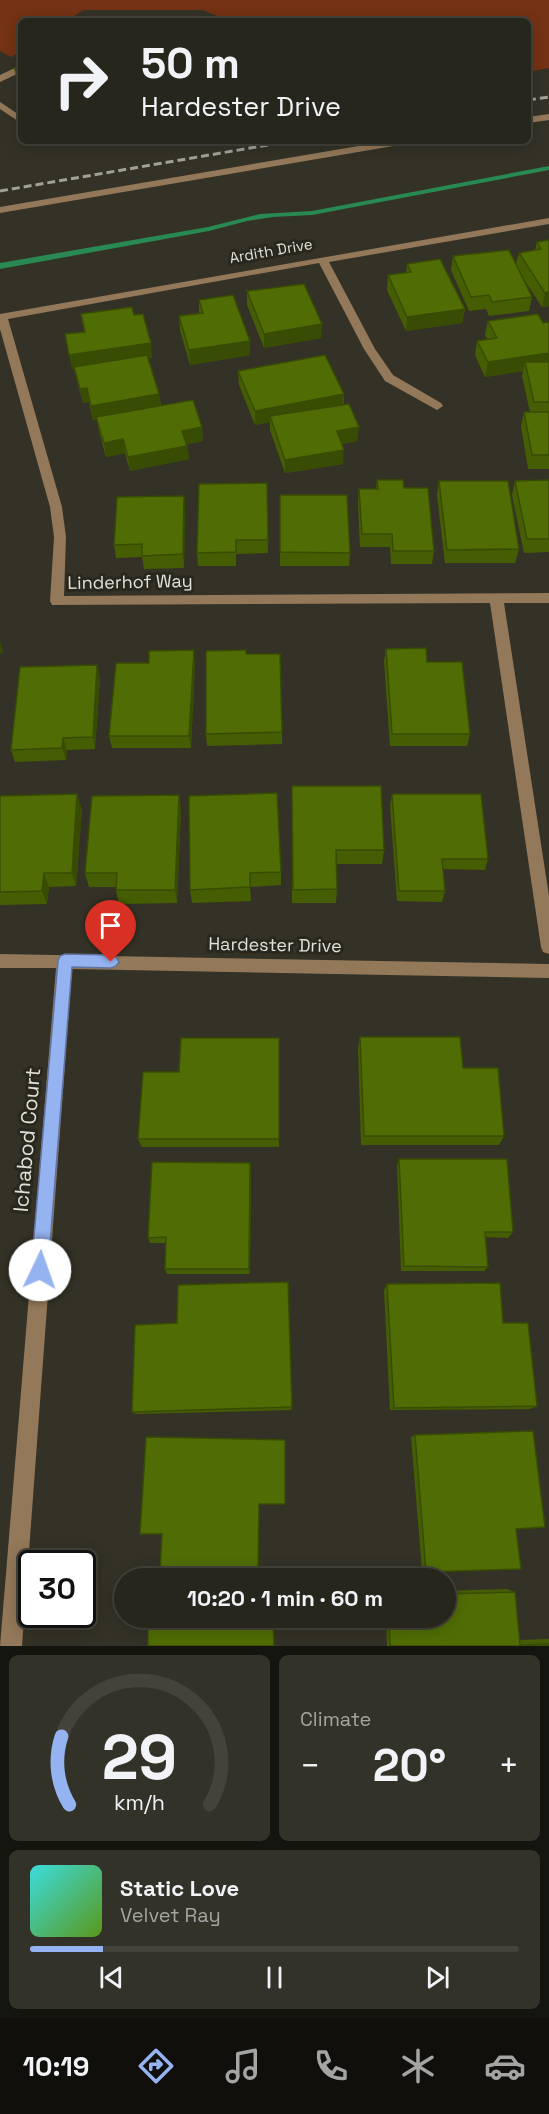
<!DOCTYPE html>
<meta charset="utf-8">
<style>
:root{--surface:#27261c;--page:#333229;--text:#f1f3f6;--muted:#a4a5a3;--line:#43433b;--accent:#95b2f1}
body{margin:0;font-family:"Space Grotesk",sans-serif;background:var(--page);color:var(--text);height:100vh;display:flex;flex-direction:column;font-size:22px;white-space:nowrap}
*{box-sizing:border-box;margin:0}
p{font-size:20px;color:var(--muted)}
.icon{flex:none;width:33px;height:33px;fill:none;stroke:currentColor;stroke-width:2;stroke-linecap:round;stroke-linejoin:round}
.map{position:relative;height:1646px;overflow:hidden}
.details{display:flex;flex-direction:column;gap:9px;padding:9px;background:#15150f;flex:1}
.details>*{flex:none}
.hud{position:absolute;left:18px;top:18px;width:513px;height:126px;border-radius:9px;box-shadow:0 3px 15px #0003,0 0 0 2px var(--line);background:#27261c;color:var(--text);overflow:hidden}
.speed{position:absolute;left:18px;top:1550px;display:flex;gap:12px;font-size:30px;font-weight:700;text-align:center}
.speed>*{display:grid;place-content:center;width:78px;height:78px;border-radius:50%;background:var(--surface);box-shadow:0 3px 15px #0003,0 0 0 2px var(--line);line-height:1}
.speed .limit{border:3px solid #111;border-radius:9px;background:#fff;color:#111}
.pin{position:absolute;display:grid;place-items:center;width:51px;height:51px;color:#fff;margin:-62px -26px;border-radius:50% 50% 50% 0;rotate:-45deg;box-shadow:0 0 6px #0007}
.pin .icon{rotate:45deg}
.me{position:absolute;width:66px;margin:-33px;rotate:3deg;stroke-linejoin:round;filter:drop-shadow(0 0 4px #0008)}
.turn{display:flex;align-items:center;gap:21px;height:126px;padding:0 24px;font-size:27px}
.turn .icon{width:78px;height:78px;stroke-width:2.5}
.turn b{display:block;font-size:42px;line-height:51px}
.big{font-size:45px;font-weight:700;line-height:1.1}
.details .widget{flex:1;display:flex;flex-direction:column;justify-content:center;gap:9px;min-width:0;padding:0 21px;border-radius:9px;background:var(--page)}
.details .dial{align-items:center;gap:0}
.dial svg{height:156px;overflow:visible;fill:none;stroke:var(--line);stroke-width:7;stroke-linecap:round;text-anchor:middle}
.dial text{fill:var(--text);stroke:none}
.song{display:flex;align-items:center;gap:18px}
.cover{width:72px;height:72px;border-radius:9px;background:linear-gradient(135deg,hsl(180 70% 55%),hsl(90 70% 35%))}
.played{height:6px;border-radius:3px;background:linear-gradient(90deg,var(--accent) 15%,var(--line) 15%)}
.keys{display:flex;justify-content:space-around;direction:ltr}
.heat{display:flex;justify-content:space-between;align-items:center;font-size:33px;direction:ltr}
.details .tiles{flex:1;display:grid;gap:9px;grid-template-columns:1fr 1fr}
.widget:last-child{grid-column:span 2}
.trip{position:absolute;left:114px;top:1568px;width:342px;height:60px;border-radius:30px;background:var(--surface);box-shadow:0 3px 15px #0003,0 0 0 2px var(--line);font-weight:700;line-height:60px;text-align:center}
.menu{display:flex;height:96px;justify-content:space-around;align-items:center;background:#100f0b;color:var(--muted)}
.menu .icon{width:42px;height:42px}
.menu .active{color:var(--accent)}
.menu b{font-size:27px;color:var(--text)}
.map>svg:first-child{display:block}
.green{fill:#753214}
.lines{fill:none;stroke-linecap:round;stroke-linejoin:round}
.stream{fill:#298952;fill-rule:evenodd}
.minor{fill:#937859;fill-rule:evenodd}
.rail{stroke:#a2a198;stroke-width:3;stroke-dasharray:8 4;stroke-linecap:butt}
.wall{fill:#455e04}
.shaded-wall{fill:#384c04}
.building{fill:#506d05;stroke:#384c04;stroke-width:1.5}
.route{fill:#95b2f1;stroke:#61749d;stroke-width:1.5}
.labels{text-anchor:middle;stroke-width:6;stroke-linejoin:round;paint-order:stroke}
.far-street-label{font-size:15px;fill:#e1e0d9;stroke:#2a281d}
.street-label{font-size:18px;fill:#e1e0d9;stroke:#2a281d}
.near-street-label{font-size:21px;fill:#e1e0d9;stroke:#2a281d}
</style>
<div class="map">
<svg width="549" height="1646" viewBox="0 0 549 1646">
<rect width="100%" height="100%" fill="#343226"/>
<!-- green -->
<path class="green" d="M0,0h549v68l-21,4v-51h-299l-26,-11h-120l-16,11h-46v30l-10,6 -11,-6z"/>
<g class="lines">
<!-- stream -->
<path class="stream" d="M549,166v4l-237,45 -39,2 -26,4 -38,10 -209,38v-6l208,-36 52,-13 52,-3z"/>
<!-- minor -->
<path class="minor" d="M21,65v7l-21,10v-7z
M0,102l21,14v7l-21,-14z
M549,114v6l-21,3v-6z
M388,141h22l-5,3 -405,69v-6z
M549,218v6l-220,38 46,87 18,26 48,28 2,3 -6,4 -52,-29 -21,-32 -45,-86 -311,56 54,188 4,30 -2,59 485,-3v10h-45l45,293v58l-6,-2 -2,-5 -51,-344 -438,2 -2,-4 4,-64 -4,-30 -50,-178v-15z
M0,954l549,10v14l-477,-9 -50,677h-22l56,-678h-56z"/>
<!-- rail -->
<path class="rail" d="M528,100l21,-3
M0,191l291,-50"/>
</g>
<!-- wall -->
<path class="wall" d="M21,66v19l-4,-3 -3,-14z
M549,240v66l-7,1 -17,-26 7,16 -3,14 -40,5 -3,-7 -17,2 -18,-41 2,-14 63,8 3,-11 16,-3 2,-8z
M407,264l58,45 -3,14 -56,8 -19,-41 1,-15 18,-2z
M247,291l74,47 -57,10 -17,-43z
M199,300l51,55 -60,10 -10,-35 -1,-14 20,-3z
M81,314l53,1 18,43h-4l11,36 2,11 42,36 -16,3 2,15 -59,12 -5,-18 -19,4 -7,-26 -2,-12 -4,1 -4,-18 -6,1 -6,-22 -3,-13 -2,1 12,-37z
M488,321l55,2 6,-1v147h-21l-7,-43 3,-14h6l-8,-36 1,-5 -38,6 -10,-22 2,-14 10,-2 -2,-4z
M238,371l106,23v11l13,36 -15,3 1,20 -58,9 -15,-43v-8l-15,3 -16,-40z
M377,480l27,8 30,63 -2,13h-41l-1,-17h-30l-2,-44 1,-14h17z
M549,480v72l-25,1 -12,-58 3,-14z
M439,481l80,68 -4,14h-70l-8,-68z
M267,483l1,70 -32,1v12h-38l-1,-13z
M280,495l70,58 -1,13h-69z
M184,496l1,13 -1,59 -40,1 -2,-12 -26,1 -2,-13z
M386,649l41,13 43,72 -3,12h-77l-6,-85z
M246,654l36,78v12l-75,2 -1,-12z
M149,663h46l-4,85h-79l-3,-12z
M97,665l3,13 -5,71 -28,1 -1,10 -51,2 -4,-12z
M292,786l92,64 -2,14h-46l1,25 -1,14h-44z
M392,794l96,65 -3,11 -42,-1 2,22 -3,11 -45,-1 -7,-96z
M179,795l2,15 -4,93 -58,1 -3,-14v-3h-27l-4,-14z
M0,796l82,13 -6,77 -27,1 -2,17 -47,1z
M189,796l92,76v13l-31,2 1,14 -59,2 -2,-13z
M360,1037l103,31 41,68 -5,9h-138l-3,-97z
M279,1038v109h-137l-4,-8 41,-67z
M399,1159l114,73 -5,6 -23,-1 3,30 -4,4h-83l-4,-106z
M251,1169l-1,105h-83l-2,-5 1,-26h-16l-2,-5z
M387,1284l116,39 34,83 -7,3 -140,1 -6,-120z
M292,1407l-1,3 -155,4 -4,-2z
M415,1435l101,94 -90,43 -4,-2 -11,-133z
M507,1589l8,3 5,48 29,-1v7h-162l-1,-29h60v-26z"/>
<!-- shaded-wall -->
<path class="shaded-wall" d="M549,292v14l-7,1 3,-14z
M465,309l-3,14 -56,8 1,-14z
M322,324l-1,14 -57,10v-14z
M250,341v14l-60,10 -1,-15z
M151,343l1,15 -80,11 -3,-14z
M549,353v14l-24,-5 -2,9 -38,6 3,-15z
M87,388l2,14 -6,1 -3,-14z
M159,394l2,14 -68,12 -2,-14z
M344,394l-1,14 -73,8v6l-15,3v-14z
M202,427l1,14 -20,4 -1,-14z
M359,427l-2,14 -21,4 1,-14z
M123,439l2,14 -19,4 -2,-14z
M187,446l2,13 -59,12 -2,-14z
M344,450l-1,14 -58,9v-13z
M184,496l1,13 -1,59 -1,-14z
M0,641l3,11 -3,2z
M194,650l1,13 -4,85 -2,-12z
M97,665l3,13 -5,71 -2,-12z
M63,738l4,12 -1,10 -4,-12z
M77,794l5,15 -6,77 -4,-13z
M179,795l2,15 -4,93 -2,-13z
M44,873l5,14 -2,17 -5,-13z
M250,1163l1,6 -1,105 -1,-5z"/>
<!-- building -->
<path class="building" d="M21,66v7l-7,-5z
M549,240v52l-4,1 -26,-40 22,-4 -4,-7z
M509,250l23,47 -40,5 -3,-7 -18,2 -18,-41z
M440,259l25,50 -58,8 -19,-42 23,-3 -4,-8z
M304,284l18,40 -58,10 -17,-43z
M233,295l17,46 -61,9 -10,-34 24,-3 -4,-13z
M132,307l2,8 9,-1 8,29 -82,12 -4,-21 20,-2 -4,-18z
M538,314l5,9 6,-1v31l-61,9 -11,-21 20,-3 -9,-17z
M147,355l12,39 -68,12 -4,-18 -7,1 -6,-22z
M325,355l19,39 -89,17 -17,-40z
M525,362h24v40h-15z
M193,400l9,27 -20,4 5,15 -59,11 -5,-18 -19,4 -8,-26z
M349,404l10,23 -22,4 7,19 -59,10 -15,-44z
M524,412h25v43h-17z
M377,480h26l1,8h24l6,63h-41l-1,-17h-30l-3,-45h19z
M549,480v59h-22l-12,-58z
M439,481h69l11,68 -72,1z
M267,483l1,57h-32v12l-39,1 2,-69z
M280,495h67l3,58 -70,-1z
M184,496l-1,58 -41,2v-12l-28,1 3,-48z
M426,648l1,14h35l8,72h-78l-6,-85z
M194,650l-5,86h-80l7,-73h33v-12z
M246,650v4h34l2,78 -76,2v-83z
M97,665l-4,72 -30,1 -1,10 -51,2 9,-83z
M292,786h89l3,64h-48l1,39 -44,1z
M277,793l4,79 -31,1v14l-60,3 -1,-94z
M77,794l-5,79h-28l-2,18 -42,1v-96z
M392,794h89l7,65h-46l3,32h-46z
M179,795l-4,95h-59l1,-17h-32l7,-77z
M360,1037h100l3,31h35l6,68h-140z
M181,1038h98v101h-141l5,-67h36z
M399,1159h108l6,73h-28l3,35 -84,-1z
M152,1162l98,1 -1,106h-84l1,-32 -18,1z
M288,1282l4,125 -160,5 3,-87 42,-2 1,-38z
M500,1283l3,40h25l9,83 -143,2 -7,-124z
M533,1431l12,96 -29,2 5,40 -95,3 -11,-137z
M146,1437l139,3v64h-26l-1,70 -98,-2 2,-38h-22z
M515,1592l5,53 29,-1v2h-159l-1,-29h57v-23z
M148,1617h125l1,29h-126z"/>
<!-- route -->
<path class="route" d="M65,954l46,1 5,2 3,5 -3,4 -5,2 -39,-1 -24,303 -2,6 -6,3 -6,-3 -3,-6 27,-309 2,-5z"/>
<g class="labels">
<!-- far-street labels -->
<g class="far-street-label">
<text transform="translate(271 251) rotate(-10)" y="5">Ardith Drive</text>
</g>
<!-- street labels -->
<g class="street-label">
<text transform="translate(130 582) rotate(-1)" y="6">Linderhof Way</text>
<text transform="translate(275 945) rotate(1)" y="6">Hardester Drive</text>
</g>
<!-- near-street labels -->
<g class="near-street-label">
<text transform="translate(27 1140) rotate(-85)" y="7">Ichabod Court</text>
</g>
</g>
</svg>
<div class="speed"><div class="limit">30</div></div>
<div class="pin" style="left:111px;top:962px;background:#d93025"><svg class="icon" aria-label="arrive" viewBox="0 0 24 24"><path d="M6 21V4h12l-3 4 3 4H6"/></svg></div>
<svg class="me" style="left:40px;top:1270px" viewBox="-20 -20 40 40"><circle r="19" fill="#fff"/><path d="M0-13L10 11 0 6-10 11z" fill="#95b2f1"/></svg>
<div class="trip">10:20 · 1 min · 60 m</div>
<div class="hud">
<div class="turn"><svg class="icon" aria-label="right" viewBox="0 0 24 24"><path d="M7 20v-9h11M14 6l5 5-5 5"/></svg><div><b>50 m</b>Hardester Drive</div></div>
</div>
</div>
<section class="details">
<div class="tiles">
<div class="widget dial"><svg viewBox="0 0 100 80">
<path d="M14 69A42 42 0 1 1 86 69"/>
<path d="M14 69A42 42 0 0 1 10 34" stroke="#95b2f1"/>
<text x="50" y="56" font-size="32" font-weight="700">29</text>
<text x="50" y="72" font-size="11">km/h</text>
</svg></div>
<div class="widget"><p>Climate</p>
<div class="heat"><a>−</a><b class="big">20°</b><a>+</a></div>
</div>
<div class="widget">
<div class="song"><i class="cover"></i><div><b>Static Love</b><p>Velvet Ray</p></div></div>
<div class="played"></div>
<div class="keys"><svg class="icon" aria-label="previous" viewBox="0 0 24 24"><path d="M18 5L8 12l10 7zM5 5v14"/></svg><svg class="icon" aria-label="pause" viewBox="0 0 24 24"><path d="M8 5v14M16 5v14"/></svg><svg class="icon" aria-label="next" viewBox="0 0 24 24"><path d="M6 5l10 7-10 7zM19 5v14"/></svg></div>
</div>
</div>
</section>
<nav class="menu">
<b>10:19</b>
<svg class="icon active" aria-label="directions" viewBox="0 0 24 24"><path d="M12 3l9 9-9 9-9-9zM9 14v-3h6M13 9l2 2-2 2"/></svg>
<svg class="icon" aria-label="music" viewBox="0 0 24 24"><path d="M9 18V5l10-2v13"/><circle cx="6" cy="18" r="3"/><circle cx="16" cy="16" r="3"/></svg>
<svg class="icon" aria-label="phone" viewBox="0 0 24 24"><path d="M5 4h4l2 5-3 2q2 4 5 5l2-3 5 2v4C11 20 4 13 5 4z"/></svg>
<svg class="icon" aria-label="climate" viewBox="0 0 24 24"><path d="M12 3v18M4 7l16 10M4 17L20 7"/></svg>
<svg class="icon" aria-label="car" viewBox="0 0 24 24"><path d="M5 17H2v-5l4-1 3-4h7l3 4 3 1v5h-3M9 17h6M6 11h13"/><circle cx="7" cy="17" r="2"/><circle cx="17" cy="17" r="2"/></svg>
</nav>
